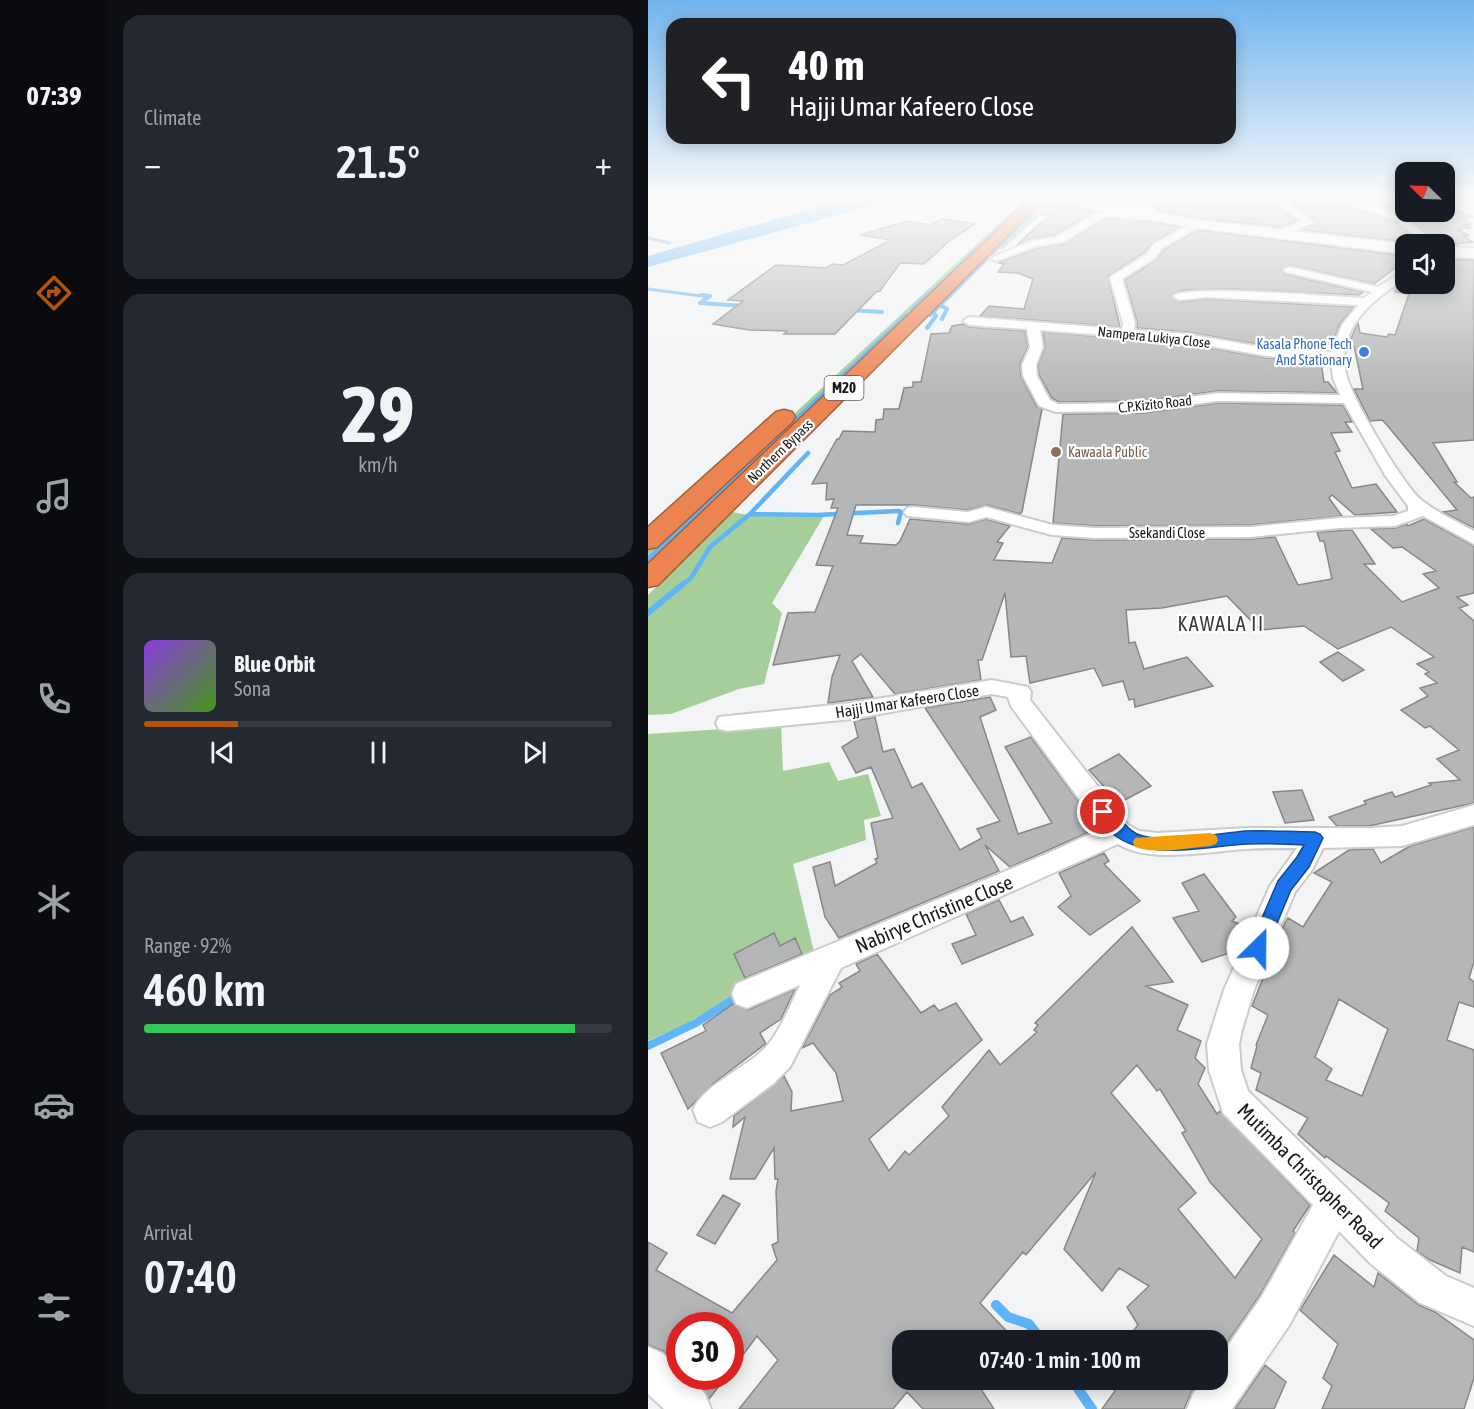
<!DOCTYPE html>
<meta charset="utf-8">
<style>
:root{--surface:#171b24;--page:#242831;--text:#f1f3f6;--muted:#9ea1a6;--line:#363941;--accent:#b45309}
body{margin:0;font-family:"Asap Condensed",sans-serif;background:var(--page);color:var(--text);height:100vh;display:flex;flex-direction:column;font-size:22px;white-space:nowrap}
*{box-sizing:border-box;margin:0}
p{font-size:20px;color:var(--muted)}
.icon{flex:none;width:33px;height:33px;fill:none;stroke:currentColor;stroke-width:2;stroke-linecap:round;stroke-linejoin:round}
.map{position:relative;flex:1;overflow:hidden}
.details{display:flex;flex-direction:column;gap:15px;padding:15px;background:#0d0f14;width:540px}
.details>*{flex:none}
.guide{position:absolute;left:18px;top:18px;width:570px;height:126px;border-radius:18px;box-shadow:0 3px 15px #0003;background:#202124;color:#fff;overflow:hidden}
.needle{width:39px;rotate:293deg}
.buttons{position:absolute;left:747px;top:162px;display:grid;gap:12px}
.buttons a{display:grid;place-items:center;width:60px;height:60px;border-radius:12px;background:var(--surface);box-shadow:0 3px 15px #0003;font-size:30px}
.speed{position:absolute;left:18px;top:1312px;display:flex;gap:12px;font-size:30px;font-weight:700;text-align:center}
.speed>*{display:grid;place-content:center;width:78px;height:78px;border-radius:50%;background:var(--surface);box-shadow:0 3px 15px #0003;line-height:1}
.speed .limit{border:9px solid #d22;background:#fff;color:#111}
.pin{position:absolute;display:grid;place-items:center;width:51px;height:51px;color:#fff;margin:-26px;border:3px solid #fff;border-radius:50%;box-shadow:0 2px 6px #0007}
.me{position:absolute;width:66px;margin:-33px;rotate:23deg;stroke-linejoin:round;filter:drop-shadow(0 0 4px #0008)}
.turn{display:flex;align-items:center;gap:21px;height:126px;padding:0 24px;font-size:27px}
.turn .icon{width:78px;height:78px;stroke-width:2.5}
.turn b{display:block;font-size:42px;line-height:51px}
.big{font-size:45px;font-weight:600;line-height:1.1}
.details .tile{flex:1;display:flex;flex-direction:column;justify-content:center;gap:9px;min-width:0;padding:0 21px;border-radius:18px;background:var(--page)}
.details .dial{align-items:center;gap:0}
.dial b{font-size:78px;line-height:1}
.song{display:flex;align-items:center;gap:18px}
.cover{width:72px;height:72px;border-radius:9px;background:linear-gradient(135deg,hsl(270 70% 55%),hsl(100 70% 35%))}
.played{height:6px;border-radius:3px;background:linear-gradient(90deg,var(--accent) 20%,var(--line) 20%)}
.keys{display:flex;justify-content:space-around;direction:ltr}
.heat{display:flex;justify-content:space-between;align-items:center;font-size:33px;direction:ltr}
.charge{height:9px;border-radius:4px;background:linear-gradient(90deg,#34c759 92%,var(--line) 0)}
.trip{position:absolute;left:244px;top:1330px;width:336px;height:60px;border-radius:18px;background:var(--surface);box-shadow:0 3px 15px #0003;font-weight:600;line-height:60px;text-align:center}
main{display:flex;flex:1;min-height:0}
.tab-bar{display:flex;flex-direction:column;width:108px;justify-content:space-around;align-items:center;background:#090b0e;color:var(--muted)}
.tab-bar .icon{width:42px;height:42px}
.tab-bar .on{color:var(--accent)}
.tab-bar b{font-size:27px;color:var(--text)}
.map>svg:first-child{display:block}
.green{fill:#a5ce9a}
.water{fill:#5fb5f8}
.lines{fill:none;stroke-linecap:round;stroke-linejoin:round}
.stream-far5{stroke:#5fb5f8;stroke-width:3}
.stream-far4{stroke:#5fb5f8;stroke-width:4}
.stream-far3{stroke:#5fb5f8;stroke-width:4.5}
.stream-far2{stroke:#5fb5f8;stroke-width:6}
.stream-far1{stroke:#5fb5f8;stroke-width:8}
.stream{stroke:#5fb5f8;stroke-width:10}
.building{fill:#b5b6b7;stroke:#868788;stroke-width:1.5;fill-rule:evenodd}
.street-casing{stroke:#cbcccd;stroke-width:4}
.secondary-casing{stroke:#cbcccd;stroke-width:3}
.highway-casing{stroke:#a15f3d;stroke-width:3}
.street{fill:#fff;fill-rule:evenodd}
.secondary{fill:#fff;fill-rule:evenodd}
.highway{fill:#eb8451;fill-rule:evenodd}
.route{fill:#1a73e8;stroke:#114b97;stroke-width:1.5}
.slow{fill:#f59e0b}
.shop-dot{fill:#3f7fe0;stroke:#fff;stroke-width:2}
.education-dot{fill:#8d6e63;stroke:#fff;stroke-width:2}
.labels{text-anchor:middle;stroke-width:4.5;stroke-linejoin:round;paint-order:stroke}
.far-street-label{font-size:14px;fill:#181919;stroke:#fff}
.far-shop-label{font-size:14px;fill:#366cbe;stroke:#fff;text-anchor:end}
.far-education-label{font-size:14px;fill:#785e54;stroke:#fff;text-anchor:start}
.shield{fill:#fff;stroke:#5d5e5e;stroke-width:1.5}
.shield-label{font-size:15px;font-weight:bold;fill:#181919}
.street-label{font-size:16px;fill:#181919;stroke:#fff}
.quarter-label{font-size:20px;letter-spacing:1.5px;fill:#38393a;stroke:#fff}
.near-street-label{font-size:20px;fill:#181919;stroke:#fff}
</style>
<main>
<nav class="tab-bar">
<b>07:39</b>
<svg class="icon on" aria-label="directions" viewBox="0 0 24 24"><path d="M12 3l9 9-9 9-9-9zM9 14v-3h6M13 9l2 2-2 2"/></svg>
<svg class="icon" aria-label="music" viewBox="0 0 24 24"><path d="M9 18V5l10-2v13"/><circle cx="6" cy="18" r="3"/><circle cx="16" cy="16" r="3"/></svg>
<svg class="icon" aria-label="phone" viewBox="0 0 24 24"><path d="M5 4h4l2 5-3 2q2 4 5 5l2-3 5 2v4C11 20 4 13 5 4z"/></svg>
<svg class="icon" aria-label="climate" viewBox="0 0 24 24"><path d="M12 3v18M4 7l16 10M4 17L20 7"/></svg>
<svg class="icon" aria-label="car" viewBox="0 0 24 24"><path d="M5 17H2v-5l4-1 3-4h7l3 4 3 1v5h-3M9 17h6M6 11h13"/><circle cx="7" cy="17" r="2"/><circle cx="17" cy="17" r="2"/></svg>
<svg class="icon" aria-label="filters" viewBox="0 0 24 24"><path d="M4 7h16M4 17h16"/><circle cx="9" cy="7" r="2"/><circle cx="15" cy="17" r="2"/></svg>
</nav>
<section class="details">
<div class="tile"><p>Climate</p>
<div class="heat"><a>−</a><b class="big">21.5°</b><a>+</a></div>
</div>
<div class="tile dial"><b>29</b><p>km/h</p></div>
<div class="tile">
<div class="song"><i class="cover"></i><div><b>Blue Orbit</b><p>Sona</p></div></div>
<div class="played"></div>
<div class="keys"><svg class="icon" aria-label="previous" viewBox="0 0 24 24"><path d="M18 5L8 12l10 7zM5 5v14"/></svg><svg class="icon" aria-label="pause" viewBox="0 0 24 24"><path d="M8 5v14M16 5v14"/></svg><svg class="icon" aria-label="next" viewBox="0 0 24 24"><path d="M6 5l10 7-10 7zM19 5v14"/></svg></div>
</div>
<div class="tile"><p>Range · 92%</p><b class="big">460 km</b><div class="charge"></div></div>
<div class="tile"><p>Arrival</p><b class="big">07:40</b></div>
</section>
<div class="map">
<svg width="826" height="1409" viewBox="0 0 826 1409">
<rect width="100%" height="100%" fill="#f3f4f5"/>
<!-- green -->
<path class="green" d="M379,197h8l-387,370v-17z
M397,198l84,15 -61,-7 -18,11 -11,-1 -36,33 -5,-1 49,-48z
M84,512l21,4h71l-52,87 10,10 -18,71 -25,5 -68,25 -23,1v-120z
M133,725l2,46 46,-9 9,19 30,-7 13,42 -17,4 2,20 -73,24 22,92 -67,32 -62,36 -38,17v-307z"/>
<!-- water -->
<path class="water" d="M205,197h50l-255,70v-11z"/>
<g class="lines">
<!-- stream-far5 -->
<path class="stream-far5" d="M444,197l25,6
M394,206l9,-2 58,7
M0,238l22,5
M0,289l61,8
M277,297l107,-100
M301,297l97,-97"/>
<!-- stream-far4 -->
<path class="stream-far4" d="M53,295l9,1 -10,7 44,3
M292,305l7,4 -5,10
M264,309l15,-14
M202,310l32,2
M282,315l20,-20
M279,328l9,-12 -3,-4
M144,423l114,-108"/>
<!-- stream-far3 -->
<path class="stream-far3" d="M102,514l67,1 81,-4 3,1 -3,11
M0,559l145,-137
M33,586l10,-8 19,-31 40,-33 58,-61"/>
<!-- stream-far2 -->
<path class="stream-far2" d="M0,613l35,-29"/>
<!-- stream-far1 -->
<path class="stream-far1" d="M0,1046l48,-23 44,-28"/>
<!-- stream -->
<path class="stream" d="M348,1305l12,12 21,7 13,17
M424,1380l20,29"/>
</g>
<!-- building -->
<path class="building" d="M472,197h164l-7,5v4l20,15 -16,6 -84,-9 -38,-8 -5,-4z
M758,203v9h38v-7l29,12 -11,2 9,5 -6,1 6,3 -14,1 13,7h-7l10,6 -18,2 3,1 -20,-1 -34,-30 -31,-10z
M704,204l3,4 41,14 26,22 -119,-14 13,-9 -22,-16z
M421,206l26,5 -40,24 -24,4 -14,6 23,-22z
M465,218l27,4 5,-1 36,6 -28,15 -8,10 -37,24 12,51 -140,-11 9,-10 35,3 9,-30 -15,-6 -20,-1 6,-8 -5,-1 1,-1 38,-14 26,-4 40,-25z
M294,219l33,5 -32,21h2l-21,19 -24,-1 -20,28 -4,1 -41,42h-51l3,-3 -38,-1 -36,-6 30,-23 -15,-1 48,-35 50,3 7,-4 10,1 48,-25 -31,-5 47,-14 24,4z
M549,230l209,26v12l-7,4 1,-8 -26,20 -84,-19 -8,5 3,4 78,18 -4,3 -127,-6 -48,1 -13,5 8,7 27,-3 148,8 -14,17 -8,20h-13l1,5 -53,-3 -80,-14 -50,-4v-6l-12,-42 31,-20 8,-10z
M796,259l30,1v180l-41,3 24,39h-3l17,16 3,-1v31l-31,-16 14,-2 -70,-85 -5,-5 -12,1 -16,-32h9l-9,-43 -6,-1 10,-22 2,10 27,4 2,-3 6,1 14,-41 -14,-2 1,-4 10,-7v3h38z
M315,324l6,3 56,4 3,16 -8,17 1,12 16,31 5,2 -20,103 -2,2 -33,-9 -19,5 -55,-5h-57l-9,30 16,1 -3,7 36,2 4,-4 10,-22 59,5 17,-5 24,7 -13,16 6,1 -9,17 58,3 10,-25 33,2 156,-1 24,-2 23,48 34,-6 -8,-38h-4l-3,-9 35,-2 23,34h-11l38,38 37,-14 -16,-14 13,-3 -34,-24 -9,1 -22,-19 24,-1 12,-4 1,2 16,-7 50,27v47l-17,4 11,8 -9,3 15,13v182l-105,23h-32l-8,-9 37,-13 -2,-3 28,-9 3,5 36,-12 -2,-2 31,-3 -23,-21 22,-9 -29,-24 -5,2 -24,-18 27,-14 -8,-8 17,-5 -12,-9 4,-2 -12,-8 17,-7 -43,-30 -53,22 -34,-23 -44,4 -33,-34 -65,12 -36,2 3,33 6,-1 9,27 43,-12 26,29 -78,21 -1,-8 -5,1 -6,-19 -20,5 -9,-18 -64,15 -4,-27 -15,1 -6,-64 -23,67h-4l3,20 -86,14 -34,-40 -9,7 21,36 -45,6 4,-26 8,-22 -67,10 15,-52 27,-1 18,-46 -17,-1 22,-57h-7l3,-9 -8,1 1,-17 -15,1 25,-45h2l4,-8 32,1 1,-12 7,-1 1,-10h15l5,-21 9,-1v-5h8l10,-48 18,-1 3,-7z
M395,332l144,12 80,14 54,4 3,20h4l9,11 -119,-2 -74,10 -85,1 -7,-4 -13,-23 -1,-10 7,-18z
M570,403l125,2 9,17h-7l7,10 -21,1 9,18 -5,1 17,36 24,-4 21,28 -42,3 -23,-20 -3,3 13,18 -91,9 -156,1 -42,-3 10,-109 81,-1z
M690,652l26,18 -21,11 -23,-19z
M342,697l6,13 -16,7 38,117 34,-11 -47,-76 26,-10 67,91 -88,39 -25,-22 14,26 -160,67 -14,-21 -12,-50 17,-5 5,24 42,-23 -2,-4 3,-1 -7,-35 22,-5 -22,-51 -15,6 -14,-26 16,-10 -4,-16 21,-4 8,35 11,-3 18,39 10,-5 38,67 22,-12 -5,-9 23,-8 -75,-113z
M471,754l32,32 -32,17 -30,-33z
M654,790l12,30 -29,3 -12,-31z
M826,827v135l-5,16 5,4v25l-15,-5 -12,38 27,10v202l-12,-5 -2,26 -30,-13 -13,-9 2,-13 -34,-27 4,-8 -63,-47 -1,2 -27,-24 10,-16 -52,-28 5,-17 -10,-5 6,-22 -1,-1 12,-30 -16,-9 32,-81 4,-7 15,9 29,-45 -18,-9 35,-23 24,-1 8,14 29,-17zM691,999l49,30 -26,67 -36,-16 6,-11 -17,-12z
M456,853l5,8 -5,3 36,37 -50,34 -32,-28 13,-11 -12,-23z
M556,874l32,43 -4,4 17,7 -13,28 -4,-4 -30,10 -29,-44 26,-7 -17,-28z
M351,900l12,22 12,-5 10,18 -71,29 -10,-20 24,-9 -10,-21z
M484,927l41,55 -27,4 42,19 -11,25 24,11 -6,17 10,10 -7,16 19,30 3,-3 90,94 -17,26 2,2 -35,62 -42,61v-15h-93l13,-16 -11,-18 22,-21 -30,-18 -17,23 -38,-42 32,-77 -70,83 -3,-3 -43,51 36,38h-113v39h72l19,29h-71l-16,-17 -14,17h-154l39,-49 -21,-24 -26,35 -1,-45h-50v39l-17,-14 -15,-6v-103l19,11 -11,17 76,43 45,-53 -5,-15 6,-3 -2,-51 2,-12h-3l-1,-31 -19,31h-25l15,-62 -12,10 1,-11 50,-40 8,16 -1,19 52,-10 -7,-28 -23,-30 -11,5 28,-53 12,-8 -3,-4 21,-12 -4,-7 21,-10 44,59 13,-8 5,6 17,-8 26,37 -113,99 20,32 16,-20 4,4 40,-39 -7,-9 47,-57 11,15 37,-33 -3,-2 4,-5 -3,-2zM489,1065l20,26 3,-2 26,42 -4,2 28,49 52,57 -27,39 -57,-69 18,-16 -85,-100z
M126,933l6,13 15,-8 7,16 -57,24 -11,-24z
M147,989l-14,30 -21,14 6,11 -2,1 -50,38 -26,26 -27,-56 45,-22 -3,-6 30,-21 15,6z
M75,1195l17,9 -25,40 -18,-9z
M686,1255l40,32 4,-14 41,32 16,7 39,28v38l-10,31h-142l10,-23 -9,-8 15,-34 -38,-34z
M617,1365l21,17 -12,27h-39z
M45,1377h33l-17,22z
M457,1380h96l-10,13 -7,16h-82l13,-18z"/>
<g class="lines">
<defs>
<path id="street" d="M462,197l43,11 5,5 -18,7 -27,-4 -10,1 -40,25 -26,4 -41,15 -5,-3 40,-17 25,-4 41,-24 16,-3 27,4 6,-2 -49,-14z
M640,197h118v4l-112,1 -5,2 25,18 -32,15h-8v-4l28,-12 -24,-17z
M711,201l44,15 33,28h-11l-28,-24 -41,-14 -2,-2z
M549,221l3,1v4l-38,22 -7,10 -33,21 13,44 -1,7 53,4 80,14 64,4 11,-27 16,-20 -152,-8 -27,3 -6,-4c14,-12 163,1 191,2l8,-6 -86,-20 -2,-2 6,-3 88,20 28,-17v8c-23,15 -51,35 -59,63 -4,12 -4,24 0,36 7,25 53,102 72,121 16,14 37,23 55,33v13l-51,-28 -28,10 -56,2 -88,9 -156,1 -43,-3 -66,-18 -17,5 -62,-6 -3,-4 3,-4 6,-1 55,5 18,-5 67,18 42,3 156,-1 88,-9 54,-2 15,-5v-5l-23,-31 -41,-72 -126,-2 -74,10 -88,1 -17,-6 -16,-30 -1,-11 8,-18 -3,-18 -58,-4 -6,-4 6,-4 153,12 1,-6 -13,-45 2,-2 35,-22 7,-10zM392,330l147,12 80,14 64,4 2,18 7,17 -122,-2 -74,10 -86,1 -8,-4 -13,-24 -1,-11 7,-18z
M344,680l36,7 3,5 -1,8 98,125 11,6 19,2 90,-5h121l33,-2 72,-21v20l-72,21 -79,2 -11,22 -17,22 -41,98 -12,40 -3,14 2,26 7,21 149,147 49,38 28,12v38l-54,-23 -49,-39 -32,-33 -49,93 -58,85h-45l6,-15 11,-14h14v-20l44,-64 51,-91 -90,-92 -14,-43 -2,-26 17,-54 46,-104 27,-38c-17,0 -34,0 -51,1 -37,2 -96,15 -128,-5l-277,124 -51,99 -17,17 -51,38 -12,5 -12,-5 -5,-12c11,-26 53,-41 73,-63 15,-17 24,-42 34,-62l-53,23 -11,-4 -4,-10 4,-10 308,-129 57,-26 -90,-123 -3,-9 -16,-3 -19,3 -121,22 -125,12 -8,-2 -3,-6 3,-6 133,-14z
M0,1347l14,6 18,15v9h10l15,17 6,15h-47l-16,-15z"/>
<path id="secondary" d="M398,197h29l122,23 209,24v10l-209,-26 -145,-27z
M796,247l30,1v10l-30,-1z"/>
<path id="highway" d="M384,197h14l-388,388 -10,2v-23z
M136,410l8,2 3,5 -3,5 -135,125 -9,2v-22l128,-115z"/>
</defs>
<!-- street casing -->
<use href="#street" class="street-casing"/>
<!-- secondary casing -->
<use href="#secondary" class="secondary-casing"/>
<!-- highway casing -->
<use href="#highway" class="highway-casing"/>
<!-- street -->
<use href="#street" class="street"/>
<!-- secondary -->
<use href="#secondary" class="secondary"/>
<!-- highway -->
<use href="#highway" class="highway"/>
</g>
<!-- sky -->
<linearGradient id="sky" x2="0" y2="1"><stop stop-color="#71b4ee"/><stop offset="0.5" stop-color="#fafafa"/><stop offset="1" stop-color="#fafafa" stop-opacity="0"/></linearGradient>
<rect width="826" height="395" fill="url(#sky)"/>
<!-- route -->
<path class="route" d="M455,806c17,6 22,26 40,30 32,7 70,-2 102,-5 23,-1 47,1 70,1l5,2 3,4 -14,29 -18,23 -27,64 -6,2 -6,-2 -3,-6 29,-67 19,-24 7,-12c-19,-1 -38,-2 -56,-1 -51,2 -123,25 -153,-32l3,-4z"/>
<!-- slow -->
<path class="slow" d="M562,833l6,2 2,5 -2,4 -6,2c-24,2 -51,9 -75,1l-2,-5 2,-4z"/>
<!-- markers -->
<circle class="shop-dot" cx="716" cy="352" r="6"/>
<circle class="education-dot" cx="408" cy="452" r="6"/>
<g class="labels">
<!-- far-street labels -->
<g class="far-street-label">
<text transform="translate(506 337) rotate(6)" y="5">Nampera Lukiya Close</text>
<text transform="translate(507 404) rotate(-6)" y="5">C.P.Kizito Road</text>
<text transform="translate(132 451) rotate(-44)" y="5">Northern Bypass</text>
<text x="519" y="538">Ssekandi Close</text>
</g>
<!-- far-shop labels -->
<g class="far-shop-label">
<text x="704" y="349">Kasala Phone Tech<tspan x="704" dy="16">And Stationary</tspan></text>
</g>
<!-- far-education labels -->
<g class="far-education-label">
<text x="420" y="457">Kawaala Public</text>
</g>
<!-- shield labels -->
<rect class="shield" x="176.5" y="376" width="39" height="24" rx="4.5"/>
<g class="shield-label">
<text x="196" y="393">M20</text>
</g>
<!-- street labels -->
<g class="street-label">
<text transform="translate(259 701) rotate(-9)" y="6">Hajji Umar Kafeero Close</text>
</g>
<!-- quarter labels -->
<g class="quarter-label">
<text x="573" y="631">KAWALA II</text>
</g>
<!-- near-street labels -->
<g class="near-street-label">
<text transform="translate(286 914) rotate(-23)" y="7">Nabirye Christine Close</text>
<text transform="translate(662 1176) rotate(45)" y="7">Mutimba Christopher Road</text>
</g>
</g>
</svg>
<div class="buttons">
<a><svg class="needle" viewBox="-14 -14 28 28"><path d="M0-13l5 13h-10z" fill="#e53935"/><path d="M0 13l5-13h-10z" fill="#9ea1a6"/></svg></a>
<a><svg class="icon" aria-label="sound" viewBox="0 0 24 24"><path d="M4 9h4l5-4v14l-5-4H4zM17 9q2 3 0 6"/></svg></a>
</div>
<div class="speed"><div class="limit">30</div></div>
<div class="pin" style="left:455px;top:812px;background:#d93025"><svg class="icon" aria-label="arrive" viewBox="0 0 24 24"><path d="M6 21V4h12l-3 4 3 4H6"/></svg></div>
<svg class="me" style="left:610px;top:948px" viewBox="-20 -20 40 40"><circle r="19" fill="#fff"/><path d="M0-13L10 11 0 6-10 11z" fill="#1a73e8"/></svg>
<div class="trip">07:40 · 1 min · 100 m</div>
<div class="guide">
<div class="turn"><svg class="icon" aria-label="left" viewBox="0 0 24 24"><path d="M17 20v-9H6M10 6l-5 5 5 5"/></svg><div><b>40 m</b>Hajji Umar Kafeero Close</div></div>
</div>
</div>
</main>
